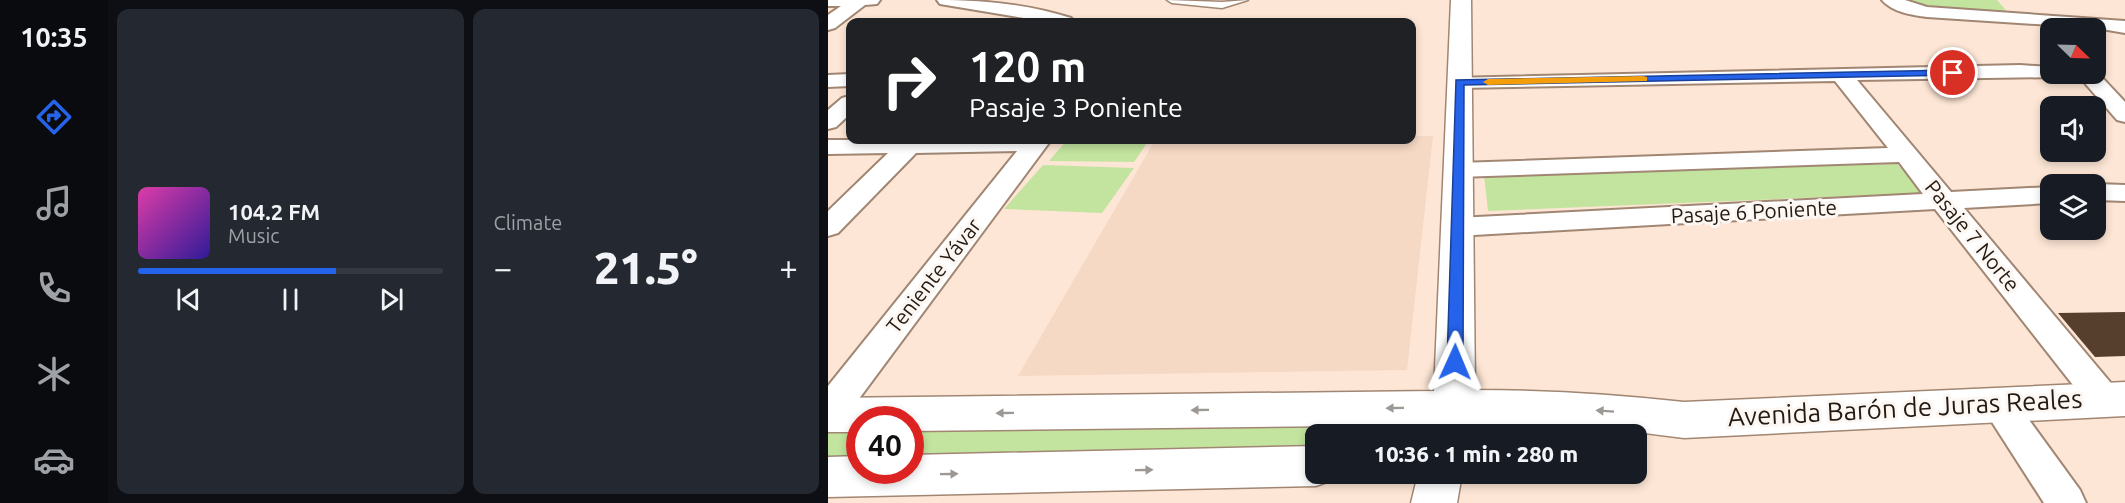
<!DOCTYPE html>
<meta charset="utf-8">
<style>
:root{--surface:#171b24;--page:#242831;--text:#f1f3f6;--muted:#9ea1a6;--line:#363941;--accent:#2563eb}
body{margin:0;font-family:Ubuntu,sans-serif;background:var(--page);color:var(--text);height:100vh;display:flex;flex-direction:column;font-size:22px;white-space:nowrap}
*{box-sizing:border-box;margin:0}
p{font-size:20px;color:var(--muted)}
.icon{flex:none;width:33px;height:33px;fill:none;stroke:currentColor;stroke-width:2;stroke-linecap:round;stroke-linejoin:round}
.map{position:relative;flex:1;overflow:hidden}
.side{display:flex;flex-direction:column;gap:9px;padding:9px;background:#0d0f14;width:720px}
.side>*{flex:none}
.hud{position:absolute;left:18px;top:18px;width:570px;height:126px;border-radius:12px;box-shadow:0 3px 9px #0003;background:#202124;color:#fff;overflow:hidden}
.needle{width:39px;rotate:113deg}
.controls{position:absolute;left:1212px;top:18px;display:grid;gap:12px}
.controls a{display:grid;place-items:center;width:66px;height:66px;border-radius:12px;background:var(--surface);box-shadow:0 3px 9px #0003;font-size:30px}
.speed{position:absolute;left:18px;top:406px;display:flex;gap:12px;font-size:30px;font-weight:700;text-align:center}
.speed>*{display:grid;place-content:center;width:78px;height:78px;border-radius:50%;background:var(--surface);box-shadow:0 3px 9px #0003;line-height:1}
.speed .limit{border:9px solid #d22;background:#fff;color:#111}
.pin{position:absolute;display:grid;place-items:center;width:51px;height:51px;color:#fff;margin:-26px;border:3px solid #fff;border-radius:50%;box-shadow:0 2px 6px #0007}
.me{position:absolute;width:66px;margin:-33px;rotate:1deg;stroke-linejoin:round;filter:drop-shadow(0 0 4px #0008)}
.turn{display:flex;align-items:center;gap:21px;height:126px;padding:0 24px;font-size:27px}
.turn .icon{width:78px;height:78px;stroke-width:2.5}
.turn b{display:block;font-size:42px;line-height:51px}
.big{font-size:45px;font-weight:800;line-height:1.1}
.side .widget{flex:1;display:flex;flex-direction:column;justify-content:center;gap:9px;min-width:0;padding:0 21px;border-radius:12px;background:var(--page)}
.song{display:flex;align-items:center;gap:18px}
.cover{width:72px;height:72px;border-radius:9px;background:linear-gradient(135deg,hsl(320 70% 55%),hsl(250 70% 35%))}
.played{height:6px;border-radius:3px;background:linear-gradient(90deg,var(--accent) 65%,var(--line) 65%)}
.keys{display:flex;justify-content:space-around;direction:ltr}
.heat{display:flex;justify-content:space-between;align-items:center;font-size:33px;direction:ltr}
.side .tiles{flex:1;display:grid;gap:9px;grid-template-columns:repeat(2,1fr)}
.trip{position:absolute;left:477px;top:424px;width:342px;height:60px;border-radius:12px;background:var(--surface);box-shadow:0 3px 9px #0003;font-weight:800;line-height:60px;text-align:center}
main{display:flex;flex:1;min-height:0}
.dock{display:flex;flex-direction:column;width:108px;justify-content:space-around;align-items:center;background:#090b0e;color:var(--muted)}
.dock .icon{width:42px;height:42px}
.dock .active{color:var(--accent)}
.dock b{font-size:27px;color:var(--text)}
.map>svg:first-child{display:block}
.built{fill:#f6d9c5}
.green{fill:#c2e49e}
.building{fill:#573f2e}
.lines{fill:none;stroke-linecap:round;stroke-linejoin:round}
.service-casing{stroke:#a18673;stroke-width:3}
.minor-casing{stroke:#a18673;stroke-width:4}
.tertiary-casing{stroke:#a18673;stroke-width:3}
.service{fill:#fff;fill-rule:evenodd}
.minor{fill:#fff;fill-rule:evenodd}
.tertiary{fill:#fff;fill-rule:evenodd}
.oneway{fill:#9c9894}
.route{fill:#2563eb;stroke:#184099;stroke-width:1.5}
.slow{fill:#f59e0b}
.labels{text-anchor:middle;stroke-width:6;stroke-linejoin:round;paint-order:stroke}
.street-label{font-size:21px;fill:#241a12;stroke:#fdf7f3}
.near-street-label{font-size:26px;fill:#241a12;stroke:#fdf7f3}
</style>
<main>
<nav class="dock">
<b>10:35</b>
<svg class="icon active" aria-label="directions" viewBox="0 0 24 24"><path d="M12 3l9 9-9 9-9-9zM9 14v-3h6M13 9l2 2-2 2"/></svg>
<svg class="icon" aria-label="music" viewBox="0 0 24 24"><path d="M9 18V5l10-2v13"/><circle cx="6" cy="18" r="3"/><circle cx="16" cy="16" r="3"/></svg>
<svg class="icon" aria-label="phone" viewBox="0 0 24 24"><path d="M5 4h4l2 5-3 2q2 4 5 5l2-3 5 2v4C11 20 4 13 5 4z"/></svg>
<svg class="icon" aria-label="climate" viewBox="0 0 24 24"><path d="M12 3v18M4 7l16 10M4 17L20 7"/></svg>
<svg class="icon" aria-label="car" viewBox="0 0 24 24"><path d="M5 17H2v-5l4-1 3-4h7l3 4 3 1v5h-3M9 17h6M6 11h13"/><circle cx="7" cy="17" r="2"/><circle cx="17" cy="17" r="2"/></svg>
</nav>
<section class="side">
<div class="tiles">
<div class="widget">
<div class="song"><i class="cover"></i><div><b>104.2 FM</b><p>Music</p></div></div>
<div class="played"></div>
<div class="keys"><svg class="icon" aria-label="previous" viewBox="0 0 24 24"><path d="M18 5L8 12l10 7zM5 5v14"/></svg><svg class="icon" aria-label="pause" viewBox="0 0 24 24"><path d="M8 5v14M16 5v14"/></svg><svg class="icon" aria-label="next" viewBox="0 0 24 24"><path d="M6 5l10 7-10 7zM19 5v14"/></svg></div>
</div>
<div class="widget"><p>Climate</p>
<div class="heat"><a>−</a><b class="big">21.5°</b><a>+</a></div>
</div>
</div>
</section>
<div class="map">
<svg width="1297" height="503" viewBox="0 0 1297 503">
<rect width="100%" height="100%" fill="#fde6d5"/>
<!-- built -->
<path class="built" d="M584,136h21l-26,234 -389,6 137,-236h257z"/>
<!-- green -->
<path class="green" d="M1074,0h95l14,16 -92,-8z
M239,140h82l-15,22 -85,-1z
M1069,164l27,29 -436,18 -4,-36z
M215,165l91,3 -32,45 -98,-4z
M599,417l-3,18h-108l-1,13 -404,12 -1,-32z
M0,429h31v33l-31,1z"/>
<!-- building -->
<path class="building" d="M1297,312v44l-30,1 -37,-44z"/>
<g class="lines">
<defs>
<path id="service" d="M339,0l55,2 26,-2 -26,8 -50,-5z"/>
<path id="minor" d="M0,0h52l-3,4 -12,1 -30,23 -7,2v-15l13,-9h-13z
M109,0c46,0 90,4 134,18l3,4h-26l-108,-18z
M1054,0h23l22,7 198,14v12l-29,-5 -169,-11c-15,-2 -35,-5 -45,-17z
M1192,65l30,2v7h10l-3,3 -200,3 94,112 99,-5v16l-86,5 151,180 5,10 -5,10 -12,4 -12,-4 -156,-199 -478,27 -10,-3 -4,-6 4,-6 10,-3 466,-24 -24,-32 -441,15 -9,-2 -3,-5 3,-5 9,-2 430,-15 -53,-67 -376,7 -7,-2 -4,-4 4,-4z
M1268,71l29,31v20l-8,-2 -40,-46h19z
M22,74v12l-22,1v-12z
M22,96v18l-14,13 -8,2v-19l14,-12z
M0,140h223l-210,283 -13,4v-41l189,-235 -101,2 -78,80 -10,3v-25l60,-58 -60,1z
M1267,184h1l29,1v16l-29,-1z
M1171,390l12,5 69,95 6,13h-42l-63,-98 6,-10z"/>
<path id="tertiary" d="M623,0h20l4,390c70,0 139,4 209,12l441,-20v34l-441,22c-71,-10 -141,-14 -213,-13l-2,10h-42l2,-10 -519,6v-11h-50v12h-32v-34l606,-7z
M488,446v28h18l-2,6 -16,6 -488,11v-40l32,-1v15h50v-16z
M590,474h44l-5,29h-46z"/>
</defs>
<!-- service casing -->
<use href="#service" class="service-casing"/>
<!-- minor casing -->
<use href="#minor" class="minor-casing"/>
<!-- tertiary casing -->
<use href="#tertiary" class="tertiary-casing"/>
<!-- service -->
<use href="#service" class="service"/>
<!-- minor -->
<use href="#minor" class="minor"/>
<!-- tertiary -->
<use href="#tertiary" class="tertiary"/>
</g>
<!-- one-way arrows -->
<defs><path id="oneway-solid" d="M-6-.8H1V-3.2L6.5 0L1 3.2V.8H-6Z" transform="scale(1.5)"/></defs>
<g class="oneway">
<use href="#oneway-solid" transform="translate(567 408) rotate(179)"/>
<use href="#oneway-solid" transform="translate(372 410) rotate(179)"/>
<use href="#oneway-solid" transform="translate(777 411) rotate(-176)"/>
<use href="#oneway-solid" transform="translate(177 413) rotate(179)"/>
<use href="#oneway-solid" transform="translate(316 470) rotate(-1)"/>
<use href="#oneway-solid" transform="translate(121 474) rotate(-1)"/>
</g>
<!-- route -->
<path class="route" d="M1125,70l5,3 -2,2 -492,10 -1,277 -2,5 -6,2 -6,-2 -2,-5 9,-282z"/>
<!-- slow -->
<path class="slow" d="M815,76l4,1v4l-159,4 -5,-3 5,-3z"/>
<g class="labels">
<!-- street labels -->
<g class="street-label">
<text transform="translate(926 212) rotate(-3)" y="7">Pasaje 6 Poniente</text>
<text transform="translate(1144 236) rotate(51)" y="7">Pasaje 7 Norte</text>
<text transform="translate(106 276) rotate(-52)" y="7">Teniente Yávar</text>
</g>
<!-- near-street labels -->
<g class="near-street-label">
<text transform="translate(1077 408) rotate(-3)" y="9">Avenida Barón de Juras Reales</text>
</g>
</g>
</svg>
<div class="controls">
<a><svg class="needle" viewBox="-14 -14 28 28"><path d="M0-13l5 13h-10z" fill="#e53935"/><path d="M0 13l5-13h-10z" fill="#9ea1a6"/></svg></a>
<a><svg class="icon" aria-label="sound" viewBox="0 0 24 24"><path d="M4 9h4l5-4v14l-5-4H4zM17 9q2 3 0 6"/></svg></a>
<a><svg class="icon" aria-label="layers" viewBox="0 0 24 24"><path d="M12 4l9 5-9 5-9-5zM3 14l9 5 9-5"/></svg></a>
</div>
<div class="speed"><div class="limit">40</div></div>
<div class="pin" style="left:1125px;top:73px;background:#d93025"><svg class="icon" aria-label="arrive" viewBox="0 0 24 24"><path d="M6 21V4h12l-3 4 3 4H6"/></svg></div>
<svg class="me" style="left:627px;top:362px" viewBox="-20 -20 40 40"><path d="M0-17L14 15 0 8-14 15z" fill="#2563eb" stroke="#fff" stroke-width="4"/></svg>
<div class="trip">10:36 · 1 min · 280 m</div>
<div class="hud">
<div class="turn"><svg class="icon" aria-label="right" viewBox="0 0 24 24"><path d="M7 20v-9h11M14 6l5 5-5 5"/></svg><div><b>120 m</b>Pasaje 3 Poniente</div></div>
</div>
</div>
</main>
